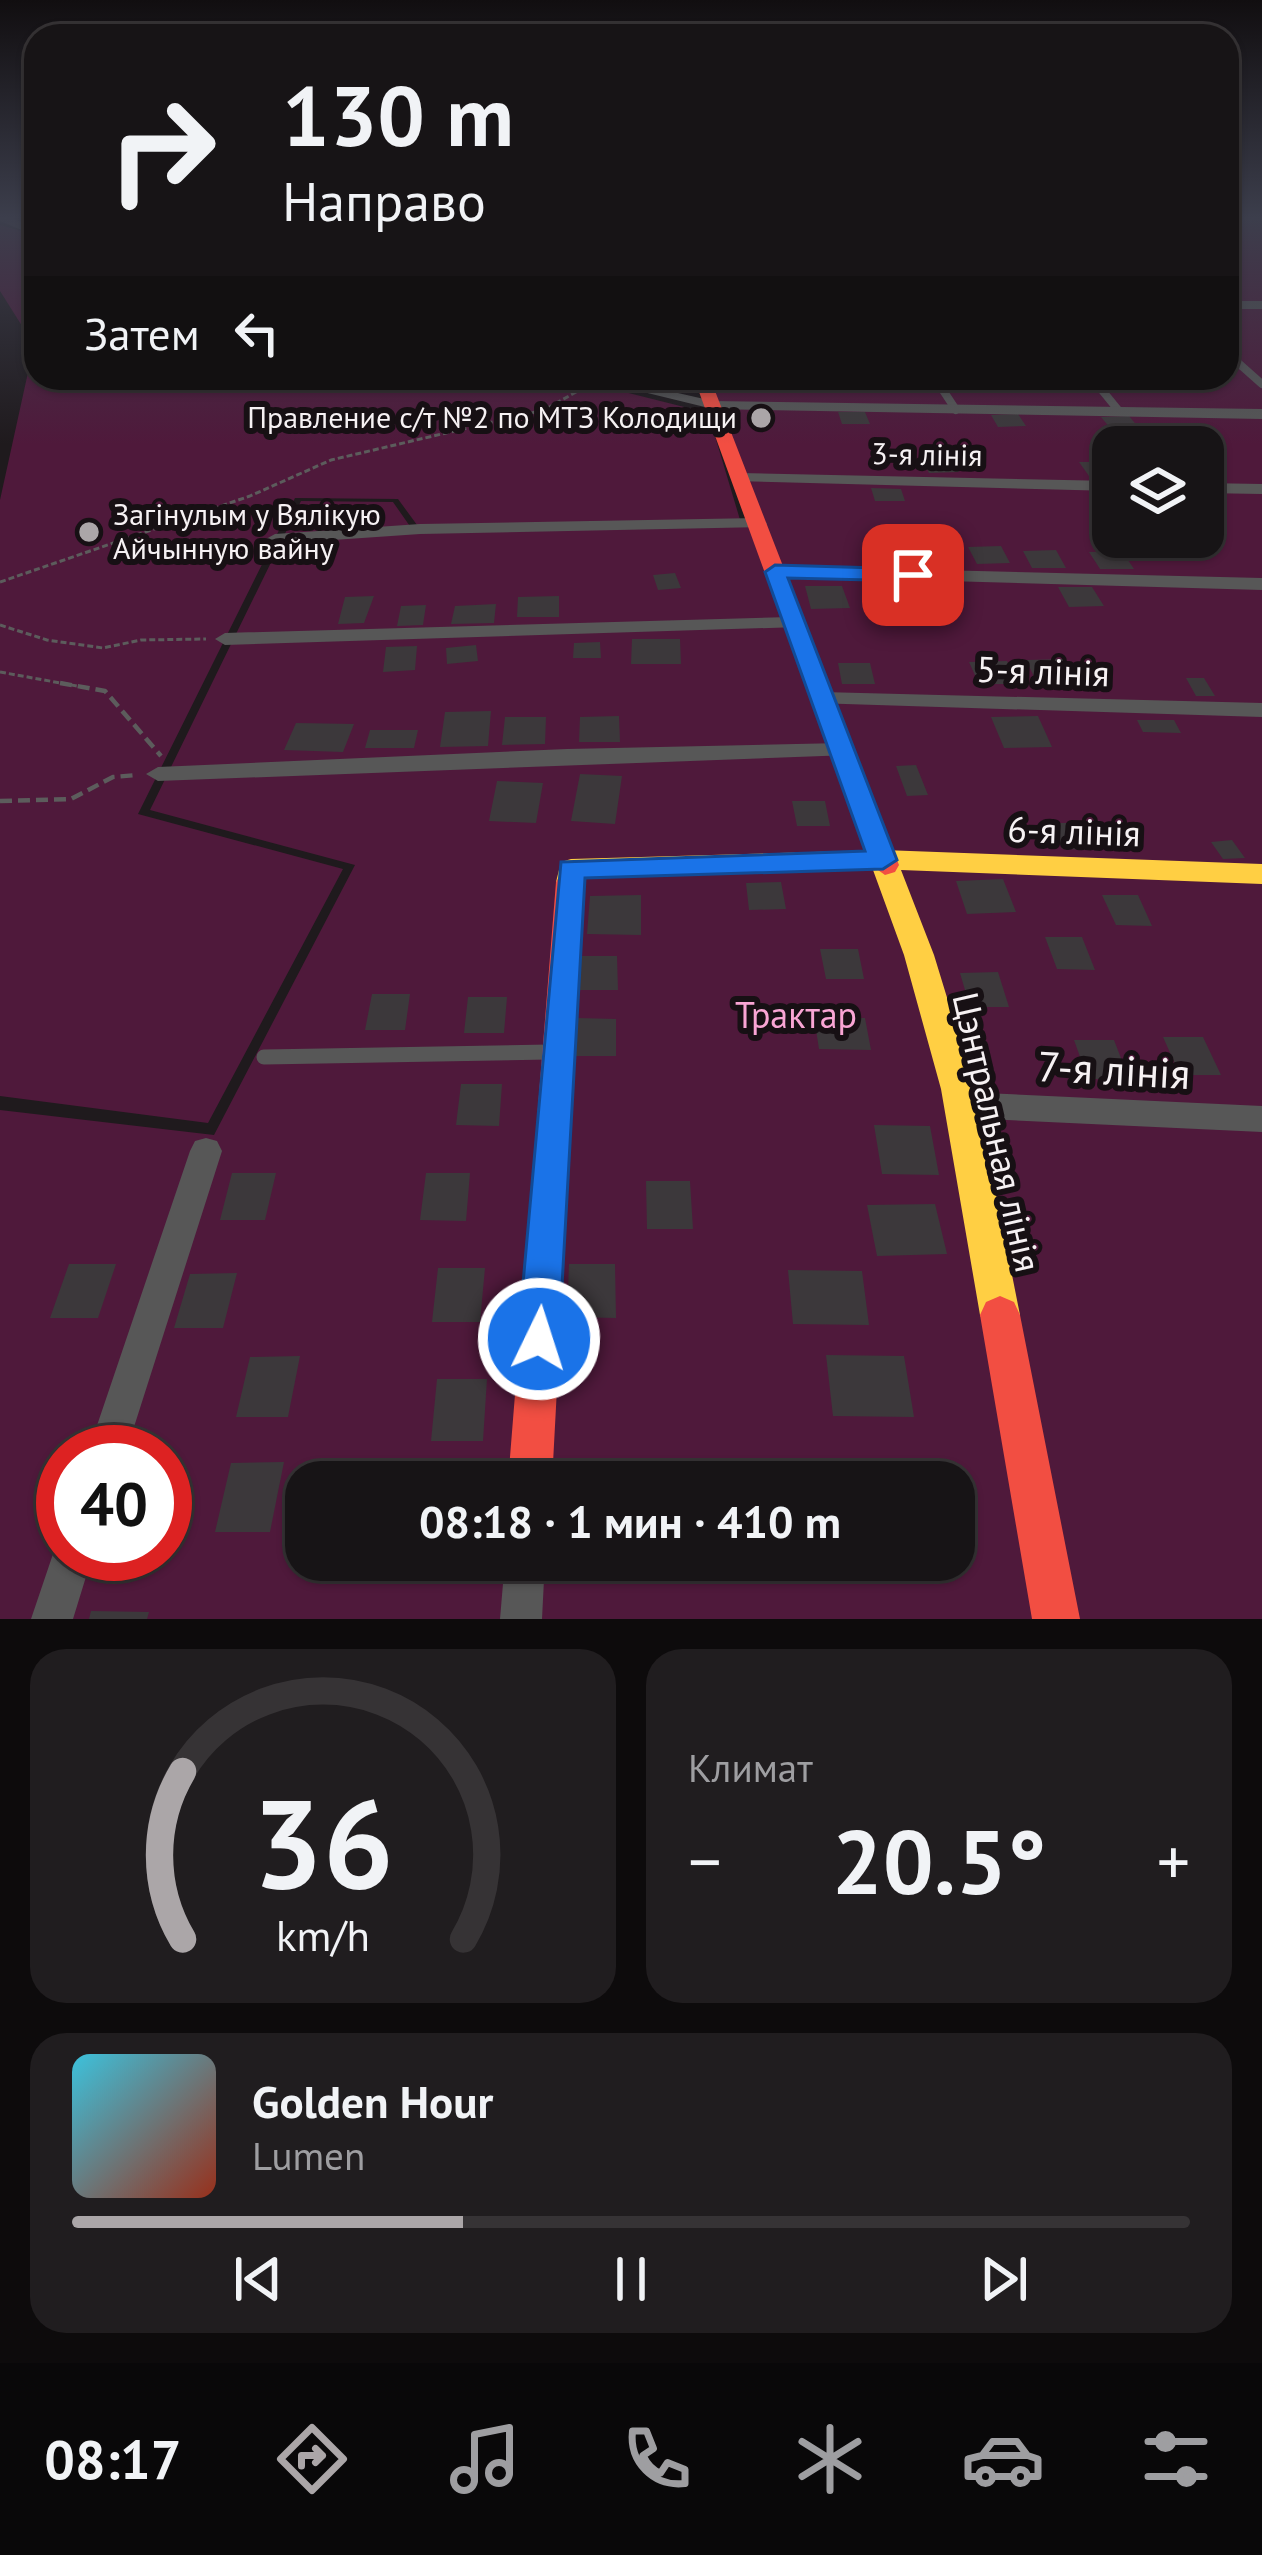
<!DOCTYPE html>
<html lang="ru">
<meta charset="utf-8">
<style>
:root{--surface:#171416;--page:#201d1f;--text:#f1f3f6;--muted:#9e9ea1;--line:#363335;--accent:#aba6a8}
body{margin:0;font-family:"PT Sans",sans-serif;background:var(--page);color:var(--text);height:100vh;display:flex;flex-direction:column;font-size:45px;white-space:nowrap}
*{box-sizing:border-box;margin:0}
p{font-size:39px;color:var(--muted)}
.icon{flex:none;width:66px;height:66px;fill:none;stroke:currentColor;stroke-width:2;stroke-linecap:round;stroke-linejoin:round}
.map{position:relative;height:1619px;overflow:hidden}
.sheet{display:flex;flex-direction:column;gap:30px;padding:30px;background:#0d0b0c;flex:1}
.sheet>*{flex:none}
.banner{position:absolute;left:24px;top:24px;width:1215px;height:366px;border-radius:36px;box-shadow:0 3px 9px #0004,0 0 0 3px var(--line);background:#171416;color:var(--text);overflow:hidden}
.buttons{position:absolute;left:1092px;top:426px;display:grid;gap:24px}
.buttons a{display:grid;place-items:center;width:132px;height:132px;border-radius:24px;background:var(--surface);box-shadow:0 3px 9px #0004,0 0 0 3px var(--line);font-size:60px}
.speed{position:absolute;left:36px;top:1425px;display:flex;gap:24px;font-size:60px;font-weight:700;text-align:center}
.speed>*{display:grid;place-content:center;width:156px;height:156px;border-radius:50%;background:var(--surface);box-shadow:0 3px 9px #0004,0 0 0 3px var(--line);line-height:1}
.speed .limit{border:18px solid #d22;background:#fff;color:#111}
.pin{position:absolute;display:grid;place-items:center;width:102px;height:102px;color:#fff;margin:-51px;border-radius:24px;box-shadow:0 6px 18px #0006}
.me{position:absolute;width:132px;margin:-66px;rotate:4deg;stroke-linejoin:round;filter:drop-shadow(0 0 9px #0008)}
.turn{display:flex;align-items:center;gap:42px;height:252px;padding:0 60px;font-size:54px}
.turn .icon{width:156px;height:156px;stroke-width:2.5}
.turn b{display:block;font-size:84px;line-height:102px}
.then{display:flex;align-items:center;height:114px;padding:0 60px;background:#0003;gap:24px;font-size:45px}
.big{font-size:90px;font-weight:800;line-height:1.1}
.sheet .tile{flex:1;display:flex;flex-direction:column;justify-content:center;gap:18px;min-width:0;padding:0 42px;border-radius:36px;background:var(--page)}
.sheet .dial{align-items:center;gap:0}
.dial svg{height:312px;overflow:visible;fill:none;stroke:var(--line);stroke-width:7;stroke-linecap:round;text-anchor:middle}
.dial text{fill:var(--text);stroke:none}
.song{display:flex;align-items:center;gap:36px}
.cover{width:144px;height:144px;border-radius:18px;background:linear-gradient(135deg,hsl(190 70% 55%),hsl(10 70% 35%))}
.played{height:12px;border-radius:6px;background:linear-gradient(90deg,var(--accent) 35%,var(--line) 35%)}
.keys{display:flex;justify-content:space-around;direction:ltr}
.heat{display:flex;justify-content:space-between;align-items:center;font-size:66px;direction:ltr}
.sheet .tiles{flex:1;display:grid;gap:30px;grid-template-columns:1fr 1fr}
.tile:last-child{grid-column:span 2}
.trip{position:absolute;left:285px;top:1461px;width:690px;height:120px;border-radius:36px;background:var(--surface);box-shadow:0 3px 9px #0004,0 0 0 3px var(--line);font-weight:800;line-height:120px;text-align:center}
.tab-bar{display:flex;height:192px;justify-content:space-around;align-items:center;background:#090809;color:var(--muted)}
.tab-bar .icon{width:84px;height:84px}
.tab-bar .current{color:var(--accent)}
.tab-bar b{font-size:54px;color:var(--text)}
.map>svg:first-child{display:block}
.green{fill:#4f193b;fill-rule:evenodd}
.building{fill:#3c383b}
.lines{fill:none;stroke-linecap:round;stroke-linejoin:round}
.path-far1{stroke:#5c5c5c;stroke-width:3;stroke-dasharray:6 3;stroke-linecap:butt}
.path{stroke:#5c5c5c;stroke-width:4.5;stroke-dasharray:12 6;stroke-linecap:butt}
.lane-far1{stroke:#575757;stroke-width:8}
.lane{stroke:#575757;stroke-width:15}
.street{fill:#575757;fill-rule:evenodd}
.slow{fill:#ffcf43;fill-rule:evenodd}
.jam{fill:#f24e42;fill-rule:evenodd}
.route{fill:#1a73e8;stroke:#114b97;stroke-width:3}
.poi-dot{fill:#aba6a8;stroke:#171014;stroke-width:4.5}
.labels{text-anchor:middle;stroke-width:12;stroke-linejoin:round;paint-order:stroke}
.far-poi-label{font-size:30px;fill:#f6f1f3;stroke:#171014;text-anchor:end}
.far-street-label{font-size:30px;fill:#f6f1f3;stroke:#171014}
.street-label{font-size:36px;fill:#f6f1f3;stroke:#171014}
.park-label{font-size:36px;fill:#f9a5d4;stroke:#171014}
.near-street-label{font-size:42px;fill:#f6f1f3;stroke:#171014}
</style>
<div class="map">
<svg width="1262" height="1619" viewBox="0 0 1262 1619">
<rect width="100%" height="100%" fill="#1f1a1d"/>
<!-- green -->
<path class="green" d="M1227,217h35v84h-35z
M0,225l36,10v143h533l139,35 33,110 -321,6 -22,-30 -103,-1 -157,316 205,55 -135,254 -208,-27v-596l34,-155 -34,-54z
M1227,306l35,1v1312h-1262v-509l214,25 141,-270 -205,-55 151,-309 92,1 21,30 352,-6 -58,-148h519zM1113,447h90v90h-90zM63,1452h102v102h-102zM306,1482h648v78h-648z"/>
<!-- building -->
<path class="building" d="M838,412h27l5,12h-28z
M1018,414l8,12 -28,1 -7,-12z
M1129,416l10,12 -28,1 -10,-12z
M922,459h29l8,13 -30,1z
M1079,462h29l5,14h-24z
M871,488l30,1 4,12h-30z
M1001,546l9,17 -33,1 -9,-17z
M902,548h33l8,17h-34z
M1056,550l10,18h-34l-9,-17z
M1122,551l12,18h-34l-11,-17z
M675,573l6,15 -23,2 -5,-15z
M805,586h37l8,22 -39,1z
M1058,587h34l12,19 -35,1z
M374,596l-10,27 -26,1 7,-27z
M559,596v21h-42l1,-20z
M496,604l-2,19 -43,1 4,-18z
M426,605l-3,20 -26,1 4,-20z
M632,639h48l1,25h-50z
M600,642l1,16h-28l1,-15z
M476,645l2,16 -31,3 -1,-16z
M417,646l-2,24 -32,2 3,-25z
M1064,659l12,23 -39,1 -11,-23z
M1007,661l11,23h-39l-10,-22z
M838,663h32l5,21h-33z
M1186,678h18l11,18h-19z
M491,711l-3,35 -48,1 5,-35z
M619,716l1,26h-41l1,-25z
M1038,716l14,31 -48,1 -13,-31z
M505,717h41l-1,27 -43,1z
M1137,720h37l7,13 -38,-1z
M296,723l58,1 -11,28 -59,-2z
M370,730h48l-4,18h-49z
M916,765l12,30 -21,1 -11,-30z
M580,774l42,2 -7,48 -44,-3z
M497,781l46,2 -7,40 -47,-2z
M792,801h33l5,25h-33z
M1051,823h33l12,27 -34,-1z
M1232,840l13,18 -22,1 -12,-17z
M1003,879l13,33 -49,2 -11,-33z
M781,882l5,27 -37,1 -3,-27z
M641,895v40l-54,-1 3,-38z
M1102,895h36l14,31 -36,-1z
M1045,937h37l13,33 -38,-1z
M820,949h38l6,30h-38z
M580,956h37l1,34h-39z
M998,972l11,35h-39l-10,-34z
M372,994h38l-5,36h-40z
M468,997h39l-3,36h-40z
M814,1017l51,1 6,32 -52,-1z
M577,1018l39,1v37h-40z
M1163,1037h40l18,38h-41z
M1074,1040h40l15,39h-41z
M461,1084h41l-3,42 -43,-1z
M874,1125l56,1 9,49 -57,-1z
M232,1173h44l-11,47h-45z
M426,1173h44l-4,48 -46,-1z
M646,1181h44l3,48h-46z
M935,1204l12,50 -70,2 -10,-51z
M69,1264h47l-18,54h-48z
M569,1264h46l1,54 -49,-1z
M438,1268h47l-5,54h-48z
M788,1270l74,1 7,54 -76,-1z
M237,1273l-14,55h-49l16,-54z
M826,1355l78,1 10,61 -81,-1z
M300,1356l-12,61h-52l14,-60z
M437,1379h50l-4,62h-52z
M284,1462l-14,70h-55l16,-69z
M416,1560h56v6h-56z
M866,1560h63l2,17 -64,-5z
M91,1611l58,1 -2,7h-58z"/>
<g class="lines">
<!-- path-far1 -->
<path class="path-far1" d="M0,582l250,-86 81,-36 213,-50 41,-23
M0,625l47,15 56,8 38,-8 65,-1
M0,672l77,14"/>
<!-- path -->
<path class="path" d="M60,683l45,8 56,65
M0,801l71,-2 42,-22 24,-2"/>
<!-- lane-far1 -->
<path class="lane-far1" d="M1227,353l35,31
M935,378l21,32
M1092,378l27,33"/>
<!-- lane -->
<path class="lane" d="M264,1057l285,-5"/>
<!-- street -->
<path class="street" d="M0,217h10l26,12v7l-36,-15z
M1227,301h35v8h-35z
M586,378h26l101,23 549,8v10l-549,-10z
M740,473l373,8v10l-379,-10 -2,-3z
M1203,483l59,1v10l-59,-1z
M758,518l9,5 -3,4 -344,7 -145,10 -9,-5 9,-5 145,-10z
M775,566l487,12v12l-494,-14v-8z
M791,617l7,2v8l-573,18 -10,-6 10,-6z
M822,692l440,11v14l-448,-14 -3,-5z
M842,743l8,2 3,5 -3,5 -692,26 -12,-7 12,-7 409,-18z
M962,1092l300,14v26l-300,-14 -11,-4 -4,-9 4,-9z
M206,1138l11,3 5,10 -96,301h-38l102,-301 5,-10z
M63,1538v16h30l-20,65h-42l22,-65z
M505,1560h40l-3,59h-42z"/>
<!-- slow -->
<path class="slow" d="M883,850l379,14v20l-361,-14 33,85 41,134 45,226 -6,13 -14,6 -14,-6 -6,-13 -39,-226 -37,-134 -31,-85 -288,8 -5,11h-20l-4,-7 5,-20 10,-3z"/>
<!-- jam -->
<path class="jam" d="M694,378h16l189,487 -4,7 -10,3 -14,-10z
M570,872l10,3 4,7 -32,600h-44l48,-600 4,-7z
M1000,1296l14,6 6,13 60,304h-48l-52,-304 6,-13z"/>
</g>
<!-- sky -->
<linearGradient id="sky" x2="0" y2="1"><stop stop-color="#110e10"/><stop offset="0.49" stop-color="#3c3e4c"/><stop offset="1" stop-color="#3c3e4c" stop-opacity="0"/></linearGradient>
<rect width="1262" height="444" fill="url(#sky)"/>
<!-- route -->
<path class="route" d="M775,565l138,4 10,6 -10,6 -125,-3 109,282 -14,9 -298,9 -26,461 -6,14 -14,5 -15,-5 -6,-14 43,-477 304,-11 -100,-279z"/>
<!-- markers -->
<g class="poi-dot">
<circle cx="761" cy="418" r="12"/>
<circle cx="89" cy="532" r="12"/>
</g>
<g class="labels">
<!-- far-poi labels -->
<g class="far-poi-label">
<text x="737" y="428">Правление с/т №2 по МТЗ Колодищи</text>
<text x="113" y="525" text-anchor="start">Загінулым у Вялікую<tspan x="113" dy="34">Айчынную вайну</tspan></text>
</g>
<!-- far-street labels -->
<g class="far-street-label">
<text transform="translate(927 455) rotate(1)" y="10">3-я лінія</text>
</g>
<!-- street labels -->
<g class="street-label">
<text transform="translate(1043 671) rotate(2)" y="13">5-я лінія</text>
<text transform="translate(1074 831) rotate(2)" y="13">6-я лінія</text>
<text transform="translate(997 1132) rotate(77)" y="13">Цэнтральная лінія</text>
</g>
<!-- park labels -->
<g class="park-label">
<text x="796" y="1028">Трактар</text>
</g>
<!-- near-street labels -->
<g class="near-street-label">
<text transform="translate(1114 1070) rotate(3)" y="15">7-я лінія</text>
</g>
</g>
</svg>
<div class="buttons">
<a><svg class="icon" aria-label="layers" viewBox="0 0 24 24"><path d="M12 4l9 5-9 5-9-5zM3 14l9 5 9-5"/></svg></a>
</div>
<div class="speed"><div class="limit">40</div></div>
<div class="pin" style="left:913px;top:575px;background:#d93025"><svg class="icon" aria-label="arrive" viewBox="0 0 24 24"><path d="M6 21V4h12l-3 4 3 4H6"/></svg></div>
<svg class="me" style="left:539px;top:1339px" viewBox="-20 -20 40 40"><circle r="17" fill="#1a73e8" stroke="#fff" stroke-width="3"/><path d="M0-11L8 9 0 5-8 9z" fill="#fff"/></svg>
<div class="trip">08:18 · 1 мин · 410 m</div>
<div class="banner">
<div class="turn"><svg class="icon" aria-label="right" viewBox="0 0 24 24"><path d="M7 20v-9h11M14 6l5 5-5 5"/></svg><div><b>130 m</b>Направо</div></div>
<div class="then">Затем<svg class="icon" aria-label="left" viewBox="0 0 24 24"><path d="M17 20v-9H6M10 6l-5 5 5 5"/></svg></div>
</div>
</div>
<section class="sheet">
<div class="tiles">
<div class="tile dial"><svg viewBox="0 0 100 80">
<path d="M14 69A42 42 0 1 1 86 69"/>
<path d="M14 69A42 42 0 0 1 14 26" stroke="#aba6a8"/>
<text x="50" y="56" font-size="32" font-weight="700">36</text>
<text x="50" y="72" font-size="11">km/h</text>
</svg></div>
<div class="tile"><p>Климат</p>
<div class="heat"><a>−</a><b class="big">20.5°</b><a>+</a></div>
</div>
<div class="tile">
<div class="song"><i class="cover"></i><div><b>Golden Hour</b><p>Lumen</p></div></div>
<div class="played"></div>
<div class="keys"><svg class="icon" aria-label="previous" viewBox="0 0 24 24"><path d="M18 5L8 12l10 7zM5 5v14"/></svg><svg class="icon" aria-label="pause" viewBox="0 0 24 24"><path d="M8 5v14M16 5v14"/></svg><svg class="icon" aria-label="next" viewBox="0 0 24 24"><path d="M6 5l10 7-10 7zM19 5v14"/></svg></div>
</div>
</div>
</section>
<nav class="tab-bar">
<b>08:17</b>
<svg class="icon current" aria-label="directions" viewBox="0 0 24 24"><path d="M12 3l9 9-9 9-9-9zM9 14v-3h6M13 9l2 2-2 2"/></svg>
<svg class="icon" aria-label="music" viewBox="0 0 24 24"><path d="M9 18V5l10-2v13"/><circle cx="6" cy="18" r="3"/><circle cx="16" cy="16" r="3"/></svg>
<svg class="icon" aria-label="phone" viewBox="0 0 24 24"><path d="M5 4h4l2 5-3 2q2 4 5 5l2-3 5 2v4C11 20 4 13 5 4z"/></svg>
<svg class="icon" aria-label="climate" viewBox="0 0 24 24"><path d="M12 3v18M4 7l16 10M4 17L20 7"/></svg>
<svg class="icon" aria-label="car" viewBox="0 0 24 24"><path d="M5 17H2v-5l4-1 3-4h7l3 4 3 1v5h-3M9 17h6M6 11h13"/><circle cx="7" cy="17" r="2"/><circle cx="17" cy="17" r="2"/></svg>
<svg class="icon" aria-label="filters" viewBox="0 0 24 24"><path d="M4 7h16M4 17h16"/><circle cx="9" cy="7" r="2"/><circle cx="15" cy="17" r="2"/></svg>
</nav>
